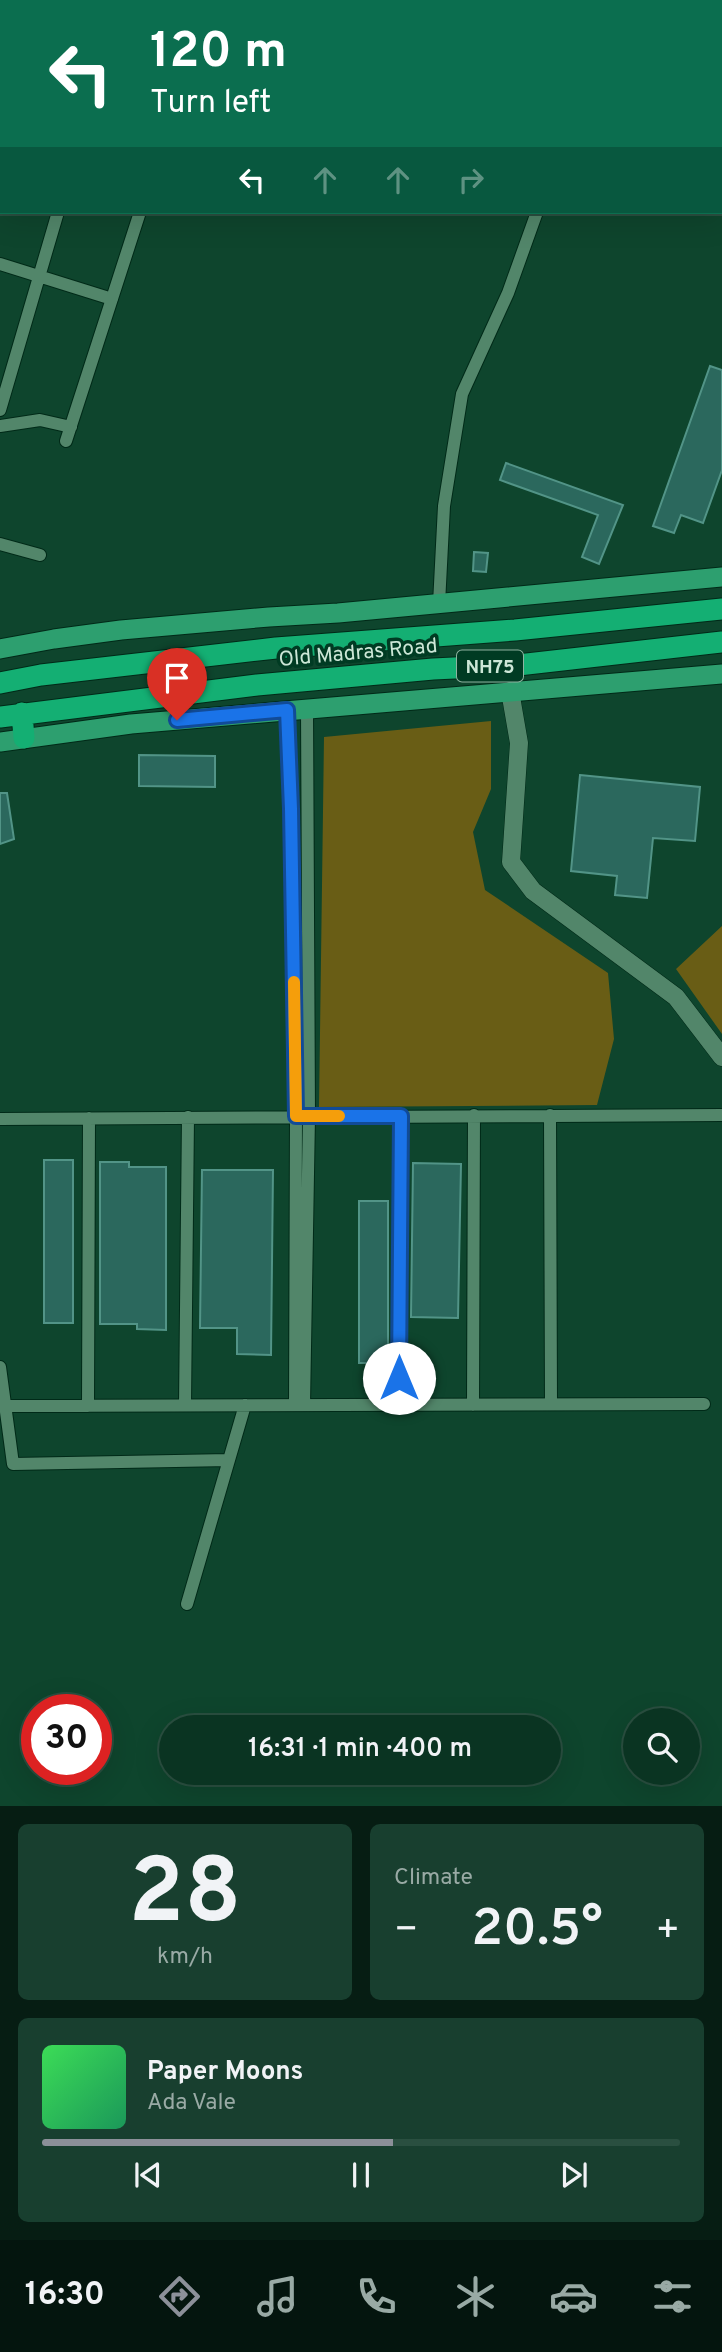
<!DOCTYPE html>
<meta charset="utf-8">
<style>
:root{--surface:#0a3422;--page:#183f2f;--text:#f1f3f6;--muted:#99aaa5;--line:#2a4f40;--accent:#8c9099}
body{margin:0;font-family:Overpass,sans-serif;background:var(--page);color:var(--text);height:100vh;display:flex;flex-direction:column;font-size:26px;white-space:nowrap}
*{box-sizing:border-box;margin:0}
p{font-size:23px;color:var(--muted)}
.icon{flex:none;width:38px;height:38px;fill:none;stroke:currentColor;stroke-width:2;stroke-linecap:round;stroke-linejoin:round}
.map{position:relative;height:1806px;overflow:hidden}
.drawer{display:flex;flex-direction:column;gap:18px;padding:18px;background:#061d13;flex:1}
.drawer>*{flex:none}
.hud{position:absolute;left:0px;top:0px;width:723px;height:214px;box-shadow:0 7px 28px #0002,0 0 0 2px var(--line);background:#0b6e4f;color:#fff;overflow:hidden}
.fabs{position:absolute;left:623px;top:1708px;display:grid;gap:14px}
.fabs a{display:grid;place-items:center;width:77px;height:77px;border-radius:50%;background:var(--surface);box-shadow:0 7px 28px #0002,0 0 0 2px var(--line);font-size:35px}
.speed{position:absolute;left:21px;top:1694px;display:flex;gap:14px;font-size:35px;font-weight:700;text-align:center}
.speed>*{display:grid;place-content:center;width:91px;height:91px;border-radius:50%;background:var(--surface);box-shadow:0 7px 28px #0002,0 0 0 2px var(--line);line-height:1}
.speed .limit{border:10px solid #d22;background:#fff;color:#111}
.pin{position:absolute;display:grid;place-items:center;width:60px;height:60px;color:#fff;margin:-72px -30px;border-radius:50% 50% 50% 0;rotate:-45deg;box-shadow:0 0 7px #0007}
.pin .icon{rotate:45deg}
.me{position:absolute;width:77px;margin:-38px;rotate:0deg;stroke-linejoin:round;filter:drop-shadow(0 0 5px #0008)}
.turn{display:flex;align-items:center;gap:24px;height:147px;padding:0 35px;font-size:32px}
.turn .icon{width:91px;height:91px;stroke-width:2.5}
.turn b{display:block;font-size:49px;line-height:60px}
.lanes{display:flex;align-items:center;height:66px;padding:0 35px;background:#0003;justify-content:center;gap:35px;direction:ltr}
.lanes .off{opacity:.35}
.big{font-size:52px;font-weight:600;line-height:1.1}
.drawer .widget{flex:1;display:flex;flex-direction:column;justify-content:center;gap:10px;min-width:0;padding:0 24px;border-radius:10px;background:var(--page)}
.drawer .dial{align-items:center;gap:0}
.dial b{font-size:91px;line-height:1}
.song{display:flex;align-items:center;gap:21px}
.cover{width:84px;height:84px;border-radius:10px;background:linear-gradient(135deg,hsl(130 70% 55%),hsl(150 70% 35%))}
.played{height:7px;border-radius:4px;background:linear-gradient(90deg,var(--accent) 55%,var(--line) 55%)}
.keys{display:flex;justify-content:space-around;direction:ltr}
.heat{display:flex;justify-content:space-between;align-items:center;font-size:38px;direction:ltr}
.drawer .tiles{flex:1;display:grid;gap:18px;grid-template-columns:1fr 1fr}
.widget:last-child{grid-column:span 2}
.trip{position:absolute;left:159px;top:1715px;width:402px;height:70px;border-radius:35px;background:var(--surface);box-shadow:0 7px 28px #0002,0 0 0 2px var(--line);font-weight:600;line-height:70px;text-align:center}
.menu{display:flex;height:112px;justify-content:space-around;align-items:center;background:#04150e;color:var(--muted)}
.menu .icon{width:49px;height:49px}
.menu .current{color:var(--accent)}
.menu b{font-size:32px;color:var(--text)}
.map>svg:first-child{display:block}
.green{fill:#695d15}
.building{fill:#2b685d;stroke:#529487;stroke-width:2}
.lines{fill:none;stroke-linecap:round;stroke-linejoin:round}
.street-casing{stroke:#002a18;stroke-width:14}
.secondary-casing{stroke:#002a18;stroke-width:19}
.primary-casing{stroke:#002a18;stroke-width:21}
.highway-casing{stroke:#002a18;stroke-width:23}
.street{stroke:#52866a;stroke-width:12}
.secondary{stroke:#52866a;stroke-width:18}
.primary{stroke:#2d9f6f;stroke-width:19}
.highway{stroke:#14af73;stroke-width:21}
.route-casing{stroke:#114b97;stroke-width:18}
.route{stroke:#1a73e8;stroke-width:12}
.slow{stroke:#f59e0b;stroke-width:12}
.labels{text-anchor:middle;stroke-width:7;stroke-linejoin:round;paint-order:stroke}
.shield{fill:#003b23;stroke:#8fb3a1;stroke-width:2}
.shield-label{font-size:19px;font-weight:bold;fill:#cce7d7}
.street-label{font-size:21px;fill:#cce7d7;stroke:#003b23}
</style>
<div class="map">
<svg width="722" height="1806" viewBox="0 0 722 1806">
<rect width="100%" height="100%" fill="#0e452d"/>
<!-- green -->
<path class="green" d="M491,721v68l-18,43 12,58 123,83 6,66 -17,66 -278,2 5,-370z
M722,926v108l-46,-65z"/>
<!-- building -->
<path class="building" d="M710,366l12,4v100l-19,53 -22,-8 -7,18 -21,-7z
M506,463l117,42 -24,59 -17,-7 16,-42 -98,-35z
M474,552l14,1 -2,19 -13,-1z
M139,755l76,1v31l-76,-1z
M580,775l120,12 -5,54 -42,-3 -6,60 -32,-3 2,-19 -46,-5z
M0,793h7l7,46 -14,5z
M44,1160h29v163h-29z
M100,1162h29v5h37v163l-29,-1v-5h-37z
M413,1163l48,1 -3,154 -47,-1z
M202,1170h71l-2,185 -34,-1v-26h-37z
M359,1201h29v162h-29z"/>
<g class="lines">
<defs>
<path id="street" d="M122,2v-2
M616,2l1,-2
M0,174l2,1
M0,264l112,35
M0,410l58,-198
M0,426l40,-6 31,7
M66,441l74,-229
M0,544l40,11
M439,604l5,-98 18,-112 46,-101 29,-81
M287,710l4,99 5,307 -1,289
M550,1115l1,289
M0,1119l722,-4
M0,1367l13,97 216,-4
M185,1405l3,-288
M304,1405l5,-289 -2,-407
M399,1405l2,-289
M473,1405l1,-290
M5,1406l699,-2
M88,1406l1,-288
M187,1604l58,-199"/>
<path id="secondary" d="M16,0l1,2
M0,113l2,-7
M510,691l9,52 -8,119 22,29 143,106 46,60"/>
<path id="primary" d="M0,649l54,-10 67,-9 148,-13 69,-4 384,-36
M0,742l131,-18 591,-50"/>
<path id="highway" d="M0,683l41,-8 235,-27 239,-18 207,-21
M22,713l2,25
M0,717l257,-32 176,-16 85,-4 204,-23"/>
</defs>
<!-- street casing -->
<use href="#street" class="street-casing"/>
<!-- secondary casing -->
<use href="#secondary" class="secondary-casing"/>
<!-- primary casing -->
<use href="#primary" class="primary-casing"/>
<!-- highway casing -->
<use href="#highway" class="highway-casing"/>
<!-- street -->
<use href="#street" class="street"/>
<!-- secondary -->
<use href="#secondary" class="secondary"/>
<!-- primary -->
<use href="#primary" class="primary"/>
<!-- highway -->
<use href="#highway" class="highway"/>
</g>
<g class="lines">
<defs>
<path id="route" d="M177,720l110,-10 4,99 5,307h105l-2,262"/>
</defs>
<!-- route casing -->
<use href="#route" class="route-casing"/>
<!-- route -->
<use href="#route" class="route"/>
<!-- slow -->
<path class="slow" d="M294,982l2,134h43"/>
</g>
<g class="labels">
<!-- shield labels -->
<rect class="shield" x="457" y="650.5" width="66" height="31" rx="5"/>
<g class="shield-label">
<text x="490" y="673">NH75</text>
</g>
<!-- street labels -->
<g class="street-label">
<text transform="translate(358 652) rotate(-5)" y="7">Old Madras Road</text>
</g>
</g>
</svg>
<div class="fabs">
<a><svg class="icon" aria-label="search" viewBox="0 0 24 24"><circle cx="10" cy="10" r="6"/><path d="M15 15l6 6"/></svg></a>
</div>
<div class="speed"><div class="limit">30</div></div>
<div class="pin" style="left:177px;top:720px;background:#d93025"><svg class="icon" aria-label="arrive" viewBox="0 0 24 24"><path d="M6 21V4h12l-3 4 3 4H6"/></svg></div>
<svg class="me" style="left:399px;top:1378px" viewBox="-20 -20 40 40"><circle r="19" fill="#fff"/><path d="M0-13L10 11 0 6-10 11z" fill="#1a73e8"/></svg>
<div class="trip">16:31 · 1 min · 400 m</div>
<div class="hud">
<div class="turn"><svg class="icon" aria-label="left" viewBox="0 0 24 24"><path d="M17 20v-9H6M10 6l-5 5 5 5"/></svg><div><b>120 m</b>Turn left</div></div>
<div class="lanes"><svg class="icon" aria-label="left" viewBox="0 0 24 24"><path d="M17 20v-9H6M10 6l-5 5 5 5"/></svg><svg class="icon off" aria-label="ahead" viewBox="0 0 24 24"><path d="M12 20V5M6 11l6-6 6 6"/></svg><svg class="icon off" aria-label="ahead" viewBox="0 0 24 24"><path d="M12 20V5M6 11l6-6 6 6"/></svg><svg class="icon off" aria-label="right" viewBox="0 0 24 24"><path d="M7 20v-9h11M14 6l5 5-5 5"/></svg></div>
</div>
</div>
<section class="drawer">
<div class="tiles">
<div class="widget dial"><b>28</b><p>km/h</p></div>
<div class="widget"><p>Climate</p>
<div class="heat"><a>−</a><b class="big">20.5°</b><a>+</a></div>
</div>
<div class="widget">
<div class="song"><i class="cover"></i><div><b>Paper Moons</b><p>Ada Vale</p></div></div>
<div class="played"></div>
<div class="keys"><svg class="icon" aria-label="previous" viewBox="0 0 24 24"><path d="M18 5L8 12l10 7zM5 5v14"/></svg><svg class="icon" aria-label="pause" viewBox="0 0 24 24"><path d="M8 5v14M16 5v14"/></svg><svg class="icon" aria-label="next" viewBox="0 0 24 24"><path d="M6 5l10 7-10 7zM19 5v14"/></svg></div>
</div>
</div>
</section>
<nav class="menu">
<b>16:30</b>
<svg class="icon current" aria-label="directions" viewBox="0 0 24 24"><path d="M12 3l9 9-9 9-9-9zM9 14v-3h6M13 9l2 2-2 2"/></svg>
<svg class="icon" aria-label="music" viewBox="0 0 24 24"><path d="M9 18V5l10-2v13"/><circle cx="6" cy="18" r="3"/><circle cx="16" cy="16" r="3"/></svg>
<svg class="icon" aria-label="phone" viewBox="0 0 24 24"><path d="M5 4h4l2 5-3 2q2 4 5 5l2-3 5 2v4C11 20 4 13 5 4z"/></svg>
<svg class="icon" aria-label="climate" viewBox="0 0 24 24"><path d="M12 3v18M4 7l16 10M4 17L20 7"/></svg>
<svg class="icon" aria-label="car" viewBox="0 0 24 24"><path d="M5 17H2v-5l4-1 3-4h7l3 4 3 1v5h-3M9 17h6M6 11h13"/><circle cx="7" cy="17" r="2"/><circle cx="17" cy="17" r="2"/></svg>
<svg class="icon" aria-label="filters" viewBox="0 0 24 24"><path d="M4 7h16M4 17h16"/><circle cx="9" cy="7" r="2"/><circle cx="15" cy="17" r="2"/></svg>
</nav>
